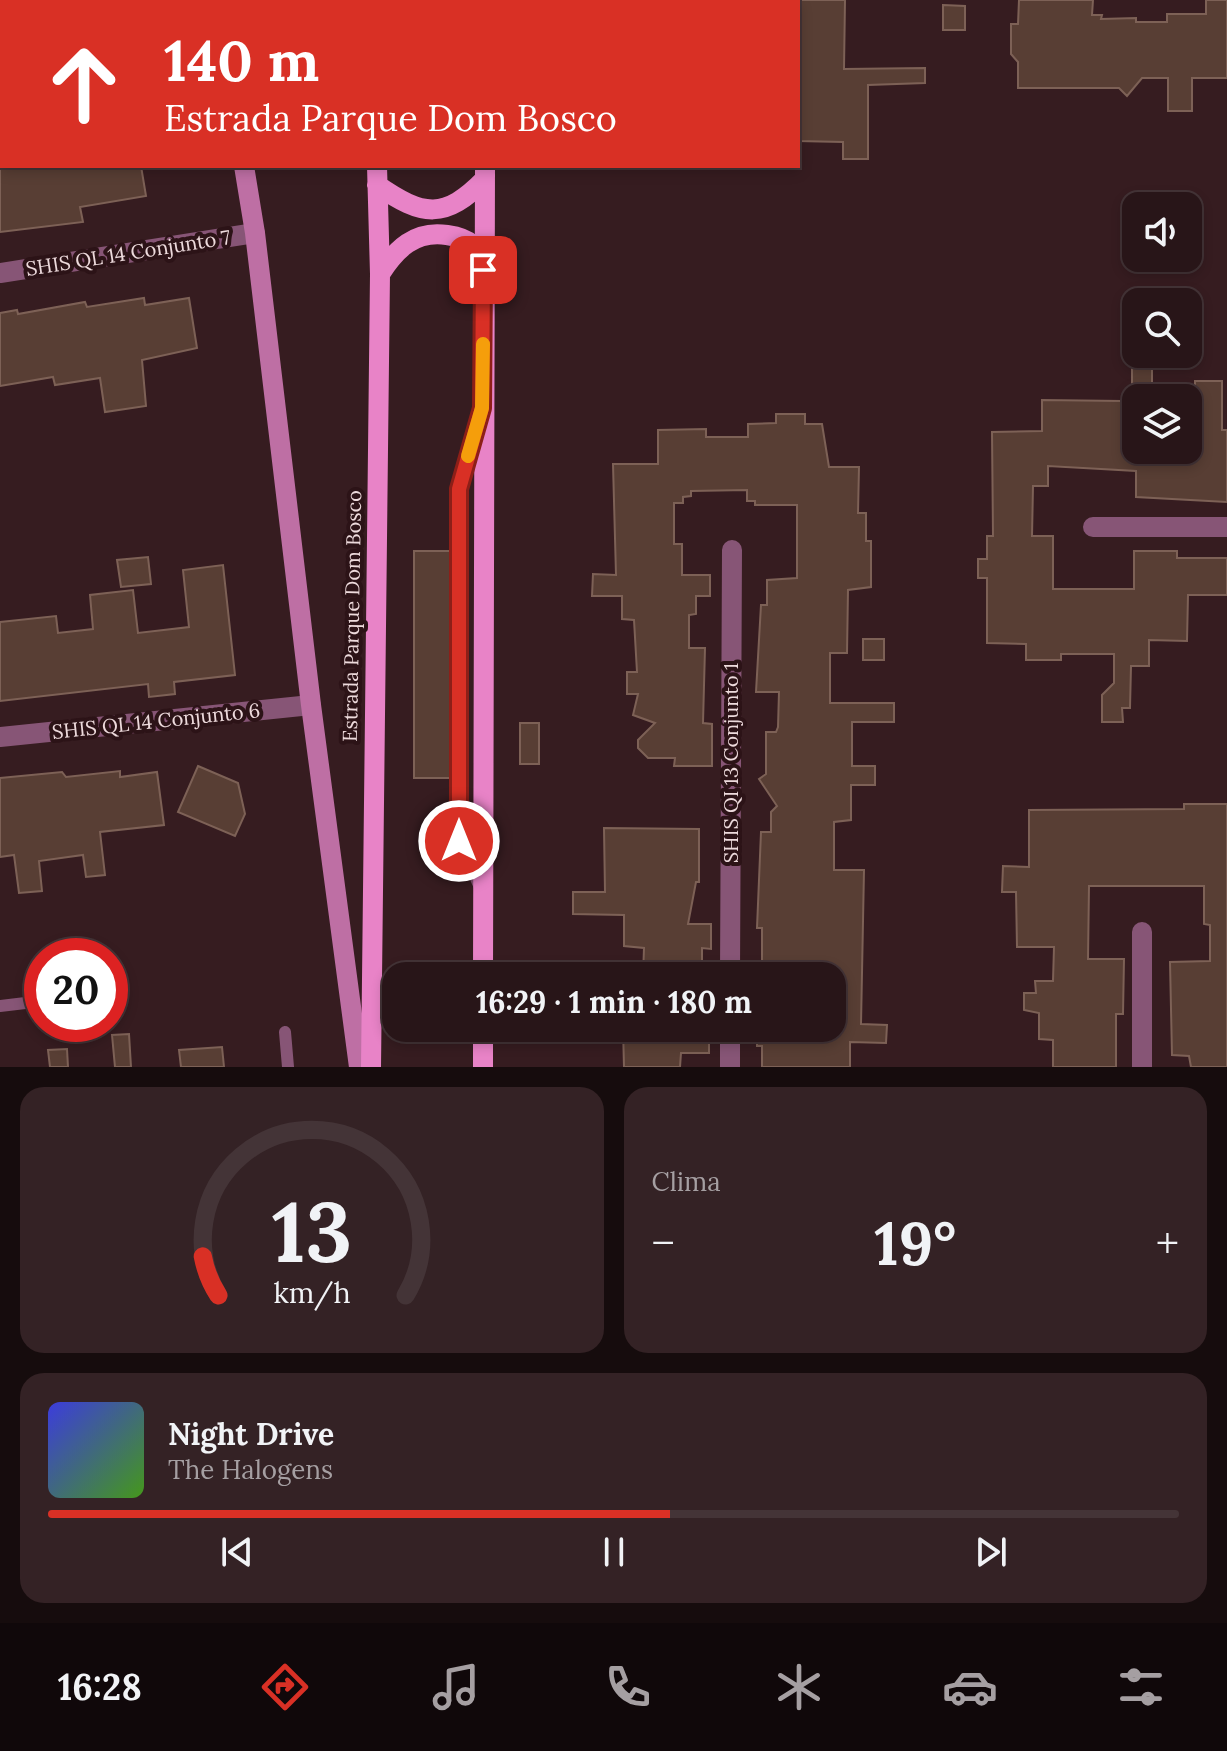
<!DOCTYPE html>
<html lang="pt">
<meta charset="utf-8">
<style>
:root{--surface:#281518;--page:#342225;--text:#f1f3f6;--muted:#a59fa2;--line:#443437;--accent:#d93025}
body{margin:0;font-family:Lora,serif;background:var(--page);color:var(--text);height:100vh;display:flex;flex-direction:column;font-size:30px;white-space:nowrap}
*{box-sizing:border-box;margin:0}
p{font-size:26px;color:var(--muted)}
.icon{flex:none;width:44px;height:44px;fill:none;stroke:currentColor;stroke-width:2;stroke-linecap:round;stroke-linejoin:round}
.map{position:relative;height:1067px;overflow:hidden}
.side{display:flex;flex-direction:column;gap:20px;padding:20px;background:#160c0d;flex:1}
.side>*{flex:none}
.top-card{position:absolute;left:0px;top:0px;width:800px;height:168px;box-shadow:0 4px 12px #0003,0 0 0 2px var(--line);background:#d93025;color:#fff;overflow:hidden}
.buttons{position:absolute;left:1122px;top:192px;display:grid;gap:16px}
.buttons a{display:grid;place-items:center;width:80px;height:80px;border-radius:16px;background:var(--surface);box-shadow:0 4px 12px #0003,0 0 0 2px var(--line);font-size:40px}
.speed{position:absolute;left:24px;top:938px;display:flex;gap:16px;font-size:40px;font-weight:700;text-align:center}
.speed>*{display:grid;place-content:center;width:104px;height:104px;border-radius:50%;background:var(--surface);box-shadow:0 4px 12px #0003,0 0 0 2px var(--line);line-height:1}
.speed .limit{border:12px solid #d22;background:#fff;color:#111}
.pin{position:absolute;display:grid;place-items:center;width:68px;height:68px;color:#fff;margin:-34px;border-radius:16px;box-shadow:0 4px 12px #0006}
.me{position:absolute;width:88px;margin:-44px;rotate:0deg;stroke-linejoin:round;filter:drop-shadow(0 0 6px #0008)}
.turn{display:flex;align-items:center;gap:28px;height:168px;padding:0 32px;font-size:36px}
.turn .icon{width:104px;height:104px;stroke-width:2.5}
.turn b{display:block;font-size:56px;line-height:68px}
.big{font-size:60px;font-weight:700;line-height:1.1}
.side .widget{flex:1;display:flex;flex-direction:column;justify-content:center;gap:12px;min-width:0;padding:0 28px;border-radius:24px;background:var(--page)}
.side .dial{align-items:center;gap:0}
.dial svg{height:208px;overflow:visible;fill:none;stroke:var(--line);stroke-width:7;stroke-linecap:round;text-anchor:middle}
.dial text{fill:var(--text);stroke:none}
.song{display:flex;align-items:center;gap:24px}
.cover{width:96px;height:96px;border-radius:12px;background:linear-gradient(135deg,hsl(240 70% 55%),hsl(100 70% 35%))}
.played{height:8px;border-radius:4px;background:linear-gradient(90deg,var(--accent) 55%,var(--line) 55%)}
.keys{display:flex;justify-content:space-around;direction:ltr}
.heat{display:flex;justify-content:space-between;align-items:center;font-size:44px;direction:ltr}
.side .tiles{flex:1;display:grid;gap:20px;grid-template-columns:1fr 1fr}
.widget:last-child{grid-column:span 2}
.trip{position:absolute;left:382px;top:962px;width:464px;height:80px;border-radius:24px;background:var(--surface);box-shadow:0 4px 12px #0003,0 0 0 2px var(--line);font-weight:700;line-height:80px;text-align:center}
.menu{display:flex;height:128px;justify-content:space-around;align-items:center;background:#10080a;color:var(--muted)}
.menu .icon{width:56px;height:56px}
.menu .active{color:var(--accent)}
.menu b{font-size:36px;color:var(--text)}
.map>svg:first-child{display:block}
.building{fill:#583e34;stroke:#7d6156;stroke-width:2}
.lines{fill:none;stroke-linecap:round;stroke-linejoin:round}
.lane{stroke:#875576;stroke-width:12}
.street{stroke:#875576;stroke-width:20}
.secondary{stroke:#be6fa4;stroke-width:20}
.primary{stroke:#e883c7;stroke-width:20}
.route-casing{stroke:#8d1f18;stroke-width:20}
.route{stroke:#d93025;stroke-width:14}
.slow{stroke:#f59e0b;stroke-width:14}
.labels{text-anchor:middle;stroke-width:8;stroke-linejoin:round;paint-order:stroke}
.street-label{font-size:20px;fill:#eddadc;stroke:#2c1317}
</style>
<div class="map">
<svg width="1227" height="1067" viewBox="0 0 1227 1067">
<rect width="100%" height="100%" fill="#361c20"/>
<!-- building -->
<path class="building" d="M798,0h47l-1,69 81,-1v15l-57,2v74h-25v-17l-45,-1z
M1019,0h74l-1,15h10l-1,4 35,-1v4h31v-8h39v-14h21v78h-35v33h-24v-33h-26l-15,18 -8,-8h-101v-26l-7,-8v-30h7z
M943,5l22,1v24h-22z
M0,166h141l5,30 -66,11 3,15 -83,10z
M144,298l1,7 44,-7 8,50 -55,12 4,46 -41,6 -5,-34 -45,7 -2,-8 -53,9v-73l17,-3 1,4 67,-12 2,5z
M1132,354h20v33l-20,-1z
M1195,381h27v49h5v72l-91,-5v-26l-88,-5v20h-15l-1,50h21v53h81v-38h43v7h50v37h-39l-1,46 -38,-1v26h-18l-1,42h-8l1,14h-21v-27l12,-12v-29h-53v6h-35v-16l-39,-1v-65h-9v-19h9v-23h6l-1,-104 50,-1v-31l80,1v37h14v12h59z
M776,414h29v10h17l7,43h30l-1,46h8v28h5v46l-23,3 -1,63h-17v50h64v19h-42v44h23v19h-24v35l-17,2v48h30l-3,154 26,1 -1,18 -36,-1v25h-88v-21h-5v-18h75v-52h-70v-48h-5l4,-96h10v-20l6,-6 -18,-27 7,-5v-42h10l2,-5 1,-35h-23l5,-87h6v-25l30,-2v-73h-42v-4h-8v-11l-56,1v5l-8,1v6h-9v41h8v31h28v21h-14v18l-7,1v33h16l-2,75 9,1v42h-38l1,-8h-27l-10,-10v-8l17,-17 -22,-8 5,-21h-11v-22h10l-3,-52 -12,-1v-23h-30l1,-22 23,1 -3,-111h45v-34l48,-1v8h42v-13l28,-1z
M414,551h36v227h-36z
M148,557l3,27 -30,3 -4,-27z
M223,565l12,110 -61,7 1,12 -26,3 -1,-13 -148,17v-79l56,-6 2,17 35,-4 -3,-34 43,-5 5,43 51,-6 -6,-57z
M863,639h21v21h-21z
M520,723h19v41h-19z
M198,766l40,17 7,31 -10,22 -57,-24z
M120,771v6l37,-5 7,53 -64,7 5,43 -19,2 -3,-22 -44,6 3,30 -23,2 -5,-38 -14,2v-79l62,-6 4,5z
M1184,804h43v263h-36l-2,-11 -17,-1 -2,-93 40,-1v-36l-6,-1v-38h-115l-1,73h36l-1,55h-7v53h-63v-27l-14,-1v-26l-15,-3v-17h12l-1,-12h18l1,-34h-37l-1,-55h-14l1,-26 26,1v-57l155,-1z
M604,828l95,1v53h-3l-8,42h23v25l-9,-1v28h-59l1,-28 -20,-2v-31l-51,-1v-22h32z
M623,1028h86v25h-28l-1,14h-56z
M129,1034l2,33h-16l-3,-32z
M222,1047l2,20h-43l-2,-17z
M67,1049l1,18h-18l-2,-17z"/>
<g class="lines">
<!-- lane -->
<path class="lane" d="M479,419l-20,70v352l20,44
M0,1006l42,-5
M285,1032l3,35"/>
<!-- street -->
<path class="street" d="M737,0v2
M0,273l255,-40
M1093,527h134
M0,737l311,-32
M730,976l2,-426
M730,1067v-39
M1142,1067v-135"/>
<!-- secondary -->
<path class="secondary" d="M214,0l1,2
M244,166l11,67 56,472 48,362"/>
<!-- primary -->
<path class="primary" d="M377,0v2
M486,2v-2
M377,185c46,32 68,35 108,-6
M380,274c16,-25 35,-44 67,-39 7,1 18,3 24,9 5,5 8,16 11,23
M483,976l2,-810
M483,1028v39
M371,1067l9,-793 -3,-108"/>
</g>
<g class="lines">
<defs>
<path id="route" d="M459,841v-352l23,-81 1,-138"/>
</defs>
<!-- route casing -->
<use href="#route" class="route-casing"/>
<!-- route -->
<use href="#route" class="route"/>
<!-- slow -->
<path class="slow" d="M468,456l14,-48 1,-64"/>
</g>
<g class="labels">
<!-- street labels -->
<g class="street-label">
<text transform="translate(128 253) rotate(-9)" y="7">SHIS QL 14 Conjunto 7</text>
<text transform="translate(352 616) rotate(-89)" y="7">Estrada Parque Dom Bosco</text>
<text transform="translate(156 721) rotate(-6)" y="7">SHIS QL 14 Conjunto 6</text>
<text transform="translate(731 763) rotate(-90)" y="7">SHIS QI 13 Conjunto 1</text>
</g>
</g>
</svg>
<div class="buttons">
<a><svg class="icon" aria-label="sound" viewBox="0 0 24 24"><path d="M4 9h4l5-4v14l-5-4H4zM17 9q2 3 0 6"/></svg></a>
<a><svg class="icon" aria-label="search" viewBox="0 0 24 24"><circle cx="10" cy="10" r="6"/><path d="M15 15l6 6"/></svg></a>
<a><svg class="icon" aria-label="layers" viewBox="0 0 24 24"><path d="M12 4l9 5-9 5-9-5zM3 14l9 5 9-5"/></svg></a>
</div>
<div class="speed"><div class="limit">20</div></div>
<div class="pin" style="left:483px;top:270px;background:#d93025"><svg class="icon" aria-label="arrive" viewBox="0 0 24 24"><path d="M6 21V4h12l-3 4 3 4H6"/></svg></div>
<svg class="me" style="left:459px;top:841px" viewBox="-20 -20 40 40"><circle r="17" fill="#d93025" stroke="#fff" stroke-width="3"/><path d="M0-11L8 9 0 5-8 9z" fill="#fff"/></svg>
<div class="trip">16:29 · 1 min · 180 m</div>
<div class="top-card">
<div class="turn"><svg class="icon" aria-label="ahead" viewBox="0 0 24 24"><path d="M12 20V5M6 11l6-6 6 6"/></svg><div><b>140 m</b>Estrada Parque Dom Bosco</div></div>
</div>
</div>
<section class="side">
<div class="tiles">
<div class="widget dial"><svg viewBox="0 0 100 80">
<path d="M14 69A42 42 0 1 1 86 69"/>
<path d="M14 69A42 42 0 0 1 8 54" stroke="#d93025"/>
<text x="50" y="56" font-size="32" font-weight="700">13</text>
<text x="50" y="72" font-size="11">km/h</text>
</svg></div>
<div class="widget"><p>Clima</p>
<div class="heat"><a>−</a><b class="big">19°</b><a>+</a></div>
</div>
<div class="widget">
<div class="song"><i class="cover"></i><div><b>Night Drive</b><p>The Halogens</p></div></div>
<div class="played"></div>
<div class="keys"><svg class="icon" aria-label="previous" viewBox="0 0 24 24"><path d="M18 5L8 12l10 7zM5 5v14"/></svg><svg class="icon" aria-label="pause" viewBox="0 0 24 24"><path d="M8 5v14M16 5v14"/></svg><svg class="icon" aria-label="next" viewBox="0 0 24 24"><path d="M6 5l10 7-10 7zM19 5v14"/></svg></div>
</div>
</div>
</section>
<nav class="menu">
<b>16:28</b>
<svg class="icon active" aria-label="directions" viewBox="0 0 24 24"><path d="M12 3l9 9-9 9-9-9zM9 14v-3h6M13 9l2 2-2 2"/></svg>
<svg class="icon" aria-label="music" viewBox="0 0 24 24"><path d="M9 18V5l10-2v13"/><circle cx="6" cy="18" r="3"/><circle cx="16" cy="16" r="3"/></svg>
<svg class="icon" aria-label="phone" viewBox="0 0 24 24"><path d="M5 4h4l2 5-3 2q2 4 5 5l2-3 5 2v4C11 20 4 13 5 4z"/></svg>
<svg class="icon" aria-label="climate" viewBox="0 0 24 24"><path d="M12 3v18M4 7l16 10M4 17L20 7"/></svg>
<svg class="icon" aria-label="car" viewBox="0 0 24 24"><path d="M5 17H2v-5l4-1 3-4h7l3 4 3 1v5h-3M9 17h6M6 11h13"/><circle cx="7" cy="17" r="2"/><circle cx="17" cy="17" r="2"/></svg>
<svg class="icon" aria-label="filters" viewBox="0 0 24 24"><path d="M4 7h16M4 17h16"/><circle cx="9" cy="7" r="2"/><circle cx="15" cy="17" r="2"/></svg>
</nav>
